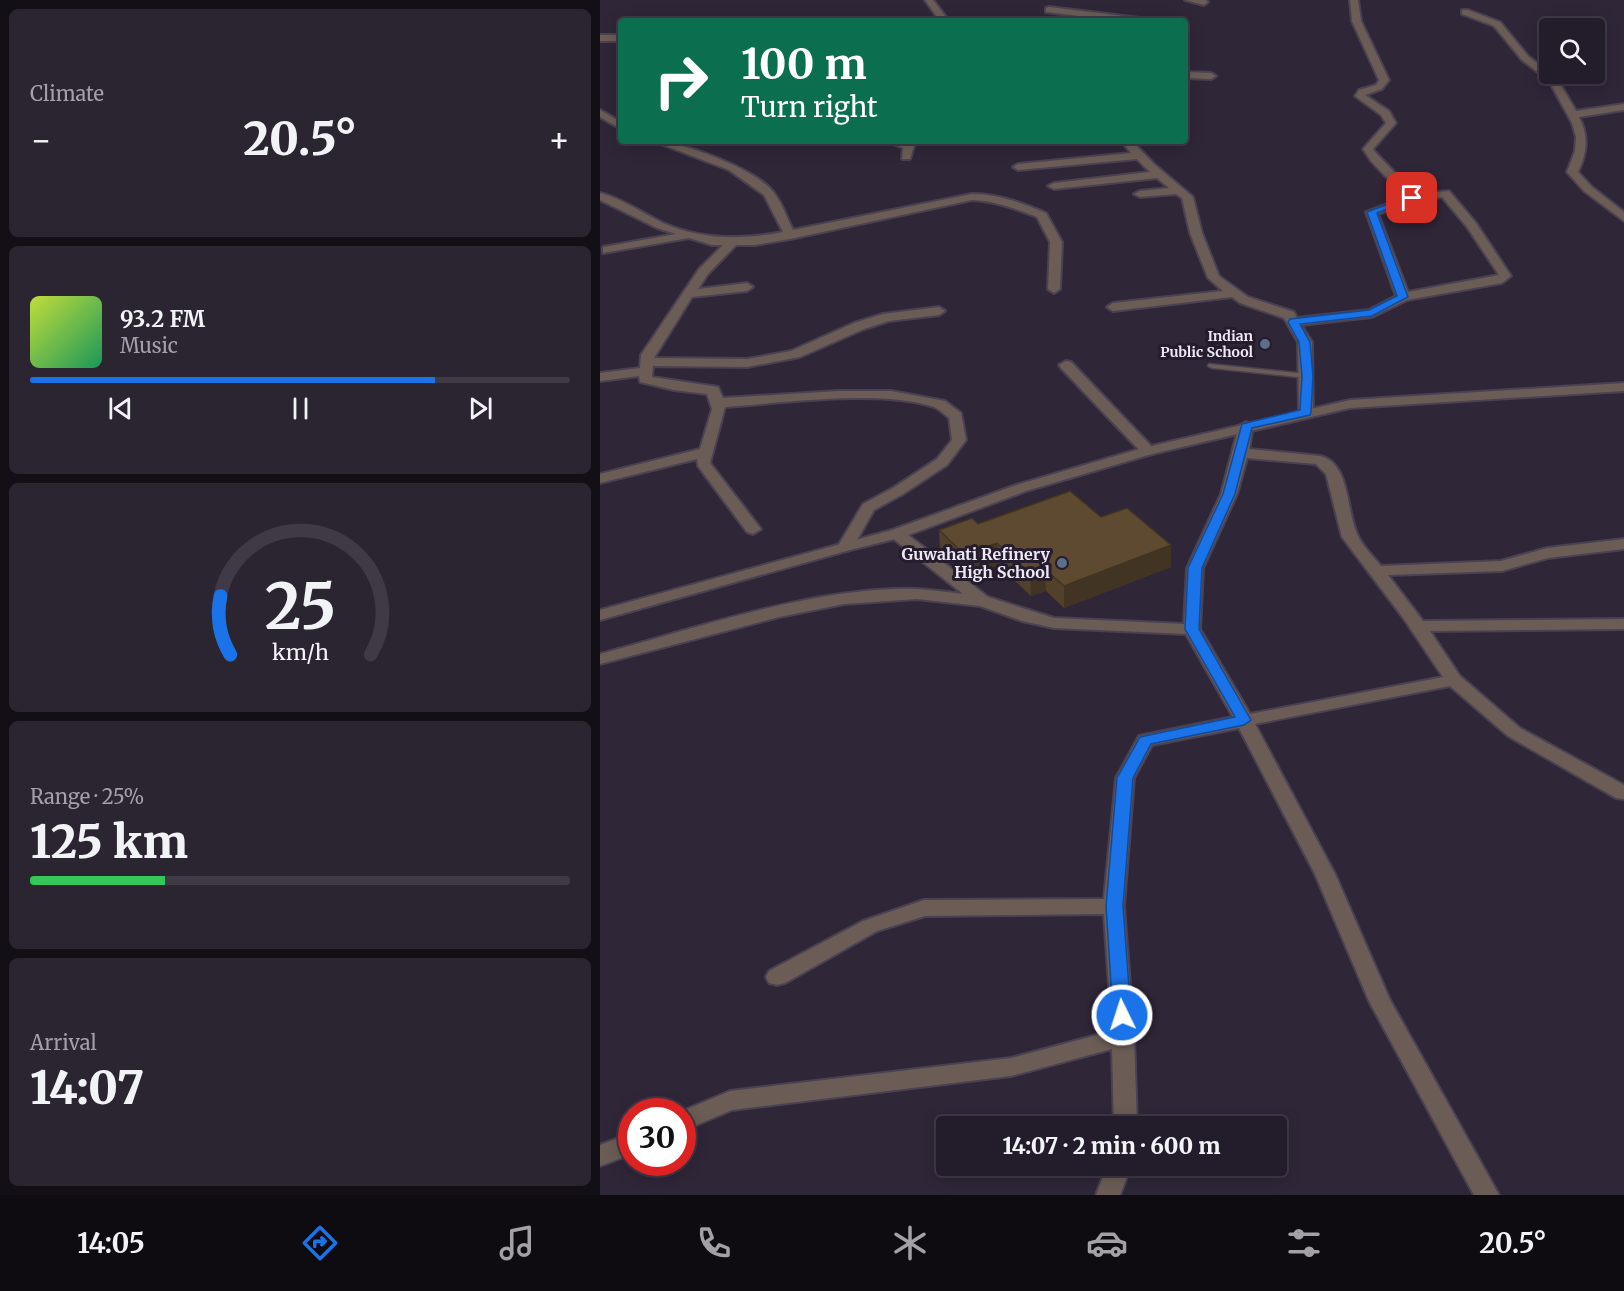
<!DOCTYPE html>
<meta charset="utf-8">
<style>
:root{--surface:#231c2a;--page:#2b2532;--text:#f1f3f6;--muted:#a3a1a8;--line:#403a47;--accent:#1a73e8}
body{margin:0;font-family:Merriweather,serif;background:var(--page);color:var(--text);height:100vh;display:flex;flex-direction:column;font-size:22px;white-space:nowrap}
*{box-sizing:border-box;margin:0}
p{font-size:20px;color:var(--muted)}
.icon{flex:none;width:33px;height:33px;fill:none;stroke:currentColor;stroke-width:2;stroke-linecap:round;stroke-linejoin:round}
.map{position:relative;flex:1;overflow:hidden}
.side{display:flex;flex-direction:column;gap:9px;padding:9px;background:#130f17;width:600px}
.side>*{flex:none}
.top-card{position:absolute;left:18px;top:18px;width:570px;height:126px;border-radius:6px;box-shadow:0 3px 15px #0003,0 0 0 2px var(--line);background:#0b6e4f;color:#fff;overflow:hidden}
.buttons{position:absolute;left:939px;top:18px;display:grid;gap:12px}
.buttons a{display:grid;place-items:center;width:66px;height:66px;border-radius:6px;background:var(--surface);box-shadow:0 3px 15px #0003,0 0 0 2px var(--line);font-size:30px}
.speed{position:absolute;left:18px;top:1098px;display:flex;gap:12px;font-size:30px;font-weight:700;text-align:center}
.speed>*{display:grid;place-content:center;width:78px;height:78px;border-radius:50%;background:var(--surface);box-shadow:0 3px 15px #0003,0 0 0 2px var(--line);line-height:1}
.speed .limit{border:9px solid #d22;background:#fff;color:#111}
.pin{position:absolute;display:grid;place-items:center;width:51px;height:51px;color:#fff;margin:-26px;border-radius:12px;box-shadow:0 3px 9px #0006}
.me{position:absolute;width:66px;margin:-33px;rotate:356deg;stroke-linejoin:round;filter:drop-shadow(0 0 4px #0008)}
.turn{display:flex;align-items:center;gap:21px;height:126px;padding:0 24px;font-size:27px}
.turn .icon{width:78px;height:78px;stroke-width:2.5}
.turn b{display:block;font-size:42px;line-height:51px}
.big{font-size:45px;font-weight:800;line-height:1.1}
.side .card{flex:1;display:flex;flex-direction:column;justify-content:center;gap:9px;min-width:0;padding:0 21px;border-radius:9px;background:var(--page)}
.side .dial{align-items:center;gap:0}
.dial svg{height:156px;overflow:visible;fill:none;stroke:var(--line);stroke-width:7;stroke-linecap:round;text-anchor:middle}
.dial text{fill:var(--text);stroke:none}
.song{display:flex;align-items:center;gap:18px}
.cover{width:72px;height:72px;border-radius:9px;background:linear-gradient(135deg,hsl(70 70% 55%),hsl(150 70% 35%))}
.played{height:6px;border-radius:3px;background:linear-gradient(90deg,var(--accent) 75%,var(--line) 75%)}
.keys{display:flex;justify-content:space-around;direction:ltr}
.heat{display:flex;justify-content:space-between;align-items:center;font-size:33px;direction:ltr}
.charge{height:9px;border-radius:4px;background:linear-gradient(90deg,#34c759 25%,var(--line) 0)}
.trip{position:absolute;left:336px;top:1116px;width:351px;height:60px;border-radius:6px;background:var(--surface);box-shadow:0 3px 15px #0003,0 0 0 2px var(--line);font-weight:800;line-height:60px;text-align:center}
.tab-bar{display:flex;height:96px;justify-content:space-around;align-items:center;background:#0e0b11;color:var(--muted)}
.tab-bar .icon{width:42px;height:42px}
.tab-bar .current{color:var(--accent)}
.tab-bar b{font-size:27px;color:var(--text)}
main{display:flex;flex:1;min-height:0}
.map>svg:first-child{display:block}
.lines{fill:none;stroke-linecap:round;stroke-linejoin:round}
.service-casing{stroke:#4a4152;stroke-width:3}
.minor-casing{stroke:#4a4152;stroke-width:4}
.tertiary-casing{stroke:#4a4152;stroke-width:4}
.service{fill:#6b5d56;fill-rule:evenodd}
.minor{fill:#6b5d56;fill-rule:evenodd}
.tertiary{fill:#6b5d56;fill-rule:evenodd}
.wall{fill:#51402a}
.shaded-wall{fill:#423422}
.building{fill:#5e4a31;stroke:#423422;stroke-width:1.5}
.route{fill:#1a73e8;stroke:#114b97;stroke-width:1.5}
.service-dot{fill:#5c6f8a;stroke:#251c2e;stroke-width:2}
.labels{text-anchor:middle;stroke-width:6;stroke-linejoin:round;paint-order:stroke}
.far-poi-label{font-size:14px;font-weight:bold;fill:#ede8f4;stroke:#251c2e;text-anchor:end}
.poi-label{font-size:16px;font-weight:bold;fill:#ede8f4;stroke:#251c2e;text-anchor:end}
</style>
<main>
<section class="side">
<div class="card"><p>Climate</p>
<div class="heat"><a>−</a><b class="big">20.5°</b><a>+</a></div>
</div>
<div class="card">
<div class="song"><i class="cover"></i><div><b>93.2 FM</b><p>Music</p></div></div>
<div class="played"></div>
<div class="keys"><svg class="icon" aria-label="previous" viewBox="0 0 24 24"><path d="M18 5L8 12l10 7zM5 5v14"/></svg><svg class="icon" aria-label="pause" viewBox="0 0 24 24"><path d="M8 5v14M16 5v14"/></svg><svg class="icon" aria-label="next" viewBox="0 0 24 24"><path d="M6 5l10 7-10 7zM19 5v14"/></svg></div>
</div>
<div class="card dial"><svg viewBox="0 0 100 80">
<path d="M14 69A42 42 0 1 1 86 69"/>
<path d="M14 69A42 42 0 0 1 9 39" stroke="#1a73e8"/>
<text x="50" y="56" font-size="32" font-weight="700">25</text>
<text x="50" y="72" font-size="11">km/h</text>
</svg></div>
<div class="card"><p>Range · 25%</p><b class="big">125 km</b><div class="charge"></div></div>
<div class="card"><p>Arrival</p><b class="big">14:07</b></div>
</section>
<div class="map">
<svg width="1024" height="1195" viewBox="0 0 1024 1195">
<rect width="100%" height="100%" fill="#2f2638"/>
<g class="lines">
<defs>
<path id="service" d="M609,364l98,10 4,2 -4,2 -95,-10 -4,-2z"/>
<path id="minor" d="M325,0h8l16,21h-9z
M585,0h21l2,2 -4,3z
M750,0h8l3,21 28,59 -7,9 -17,6 24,16 7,12 -23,26 2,3 40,42 34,-3 27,32 35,53 -9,7 -95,17 -35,17 -71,8 11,17 1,70 -7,4 -7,-4 -1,-70 -14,-24 -44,-15 -8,-6 -119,14 -6,-4 6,-4 110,-12 -15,-13 -18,-45 -8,-35 -6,-4 -36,3 -6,-3 6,-3 29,-3 -12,-10 -103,11 -6,-3 6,-3 96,-11 -13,-13 -119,11 -5,-3 5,-3 113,-11 -10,-12h11l22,23 39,33 9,36 17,43 29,21 46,15 3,6 72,-8 27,-14 -30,-84 39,-15 -34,-36 -8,-12 23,-26 -5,-8 -26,-19 4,-6 17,-5 3,-5 -27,-59zM842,197l25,30 32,48 -91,17 -30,-78 36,-13z
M449,7l91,11 4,3h-26l-72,-9v-4z
M862,10h6l32,12 28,34 28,21 20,34 48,-7v6l-45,7c10,19 8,36 -1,55l14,15 32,25v9l-40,-30 -17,-19 8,-21 1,-14 -4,-14 -23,-42 -27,-21 -28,-34 -32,-12z
M0,35h21v6h-21z
M585,72l26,1 5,3 -5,3 -26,-1z
M0,110l21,12v7l-21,-12z
M53,141c28,0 104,28 121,52 8,10 13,25 19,37l179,-36c26,0 50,9 74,19l16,29 -2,47 -6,4 -6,-4 2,-47 -13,-25c-21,-8 -41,-16 -65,-17l-182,39 -35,6h-19l-28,29 -10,15 49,-6 6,4 -6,4 -55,6 -38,61 93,1 44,-8 63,-28 29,-9 56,-7 6,4 -6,4 -50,6 -25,8 -64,28 -53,10 -94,-1 -1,11 66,10 5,11 116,-7h52l54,10 16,12 5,27 -19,25 -44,29 -29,16 -22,39 -6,2 -8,-5 25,-42 30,-16 44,-29 15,-19 -3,-22c-5,-4 -10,-9 -15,-11 -54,-18 -151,-4 -209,0l-15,56 51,66 -8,5 -6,-2 -49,-66 -1,-7 -97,24v-9l100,-25 12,-40 -5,-15 -33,-4 -34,-8 -1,-6 -39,5v-8l40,-5 1,-13 58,-86 24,-24h-11l-23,-7 -86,15v-6l73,-13 -19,-6 -57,-28v-7c23,6 42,20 63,30 39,17 79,17 120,9l-19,-37 -35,-25z
M286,141l27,3 1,2 -4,13h-8l1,-11z
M466,361l5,1 82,86 2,3 -2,3h-10l-82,-86 -2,-3z
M646,422l7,4 -4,23 71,7c31,7 26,57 38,80 5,11 16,21 23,30l120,-5 46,-13 77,-9v10l-76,9 -46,13 -114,4 35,46 201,-2v10l-194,2 30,45 60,52 104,57v14l-8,-1 -108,-62 -58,-50 -195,38 80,150 55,126 109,195h-25l-105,-194 -54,-127 -76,-146 -87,17 -18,33 -10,128 10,131 3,89h-23l-2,-77 -101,27 -279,34 -50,21v-19h-2l50,-21 281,-33 101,-27 -8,-117 -179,2 -48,15 -92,52 -8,2 -8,-2 -3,-6 3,-6 94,-50 61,-21 180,-1 12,-121 23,-42 94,-19 -47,-83 -132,-6 -32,-7 -42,-15 -63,-7 -73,5 -65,13 -179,47v-10c97,-26 217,-68 317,-65 15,1 31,3 46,5l-72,-57 -2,-3 8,-5 6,2 85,66 66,21 130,6 3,-56 34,-74 18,-68zM647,458l69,6 10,10 16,63 62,82 39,58 -193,37 -50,-85 3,-61 34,-74z
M32,1133v21l-32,12v-21z
M507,1166h24l-11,29h-24z"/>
<path id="tertiary" d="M1024,383v8l-274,17 -198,46 -126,37 -123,46 -53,13 -250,70v-10l292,-80 124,-45 127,-37 207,-48z"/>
</defs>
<!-- service casing -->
<use href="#service" class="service-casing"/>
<!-- minor casing -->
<use href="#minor" class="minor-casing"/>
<!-- tertiary casing -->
<use href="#tertiary" class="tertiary-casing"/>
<!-- service -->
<use href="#service" class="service"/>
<!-- minor -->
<use href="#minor" class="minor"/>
<!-- tertiary -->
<use href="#tertiary" class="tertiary"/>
</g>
<!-- wall -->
<path class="wall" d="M501,517l70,50 -107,41 -18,-17 -15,5 -33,-31 -32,12 -26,-26 -1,-21 39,-6z"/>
<!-- shaded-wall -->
<path class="shaded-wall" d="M397,543l1,22 -32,12 -1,-22z
M571,545v22l-107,41v-22z
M445,569l1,22 -15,5 -1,-22z"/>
<!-- building -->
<path class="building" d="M470,491l31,26 26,-9 44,37 -107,41 -19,-17 -15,5 -33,-31 -32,12 -26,-25 33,-12 6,6z"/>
<!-- route -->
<path class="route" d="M809,196l8,2 -40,15 31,84 -36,19 -72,8 10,18 3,34 -2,36 -1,3 -58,13 -17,66 -33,74 -3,61 52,91 -7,5 -93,19 -18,34 -10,128 8,109 -3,5 -6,2 -7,-2 -2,-5 -7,-109 11,-128 23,-41 95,-20 -50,-88 3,-61 35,-74 19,-70 58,-14 2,-34 -3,-34 -11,-20 2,-3 79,-9 28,-14 -30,-84z"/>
<!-- markers -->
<g class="service-dot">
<circle cx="665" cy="344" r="6"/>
<circle cx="462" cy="563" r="6"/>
</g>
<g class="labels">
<!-- far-poi labels -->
<g class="far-poi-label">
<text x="653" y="341">Indian<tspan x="653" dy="16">Public School</tspan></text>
</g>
<!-- poi labels -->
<g class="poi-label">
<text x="450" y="560">Guwahati Refinery<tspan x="450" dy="18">High School</tspan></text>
</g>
</g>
</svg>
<div class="buttons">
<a><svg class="icon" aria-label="search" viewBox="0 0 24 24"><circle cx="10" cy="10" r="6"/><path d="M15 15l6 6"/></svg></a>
</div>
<div class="speed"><div class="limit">30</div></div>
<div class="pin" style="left:812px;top:198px;background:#d93025"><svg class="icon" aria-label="arrive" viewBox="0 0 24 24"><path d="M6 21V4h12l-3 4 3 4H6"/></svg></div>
<svg class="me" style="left:522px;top:1015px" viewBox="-20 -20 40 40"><circle r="17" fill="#1a73e8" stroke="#fff" stroke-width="3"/><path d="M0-11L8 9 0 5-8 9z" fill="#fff"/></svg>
<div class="trip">14:07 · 2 min · 600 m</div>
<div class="top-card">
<div class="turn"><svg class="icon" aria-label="right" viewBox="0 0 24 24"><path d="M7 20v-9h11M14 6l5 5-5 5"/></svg><div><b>100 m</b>Turn right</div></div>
</div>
</div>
</main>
<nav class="tab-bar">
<b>14:05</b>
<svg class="icon current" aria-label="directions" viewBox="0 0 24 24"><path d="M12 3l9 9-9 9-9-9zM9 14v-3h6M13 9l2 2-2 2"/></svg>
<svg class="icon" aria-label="music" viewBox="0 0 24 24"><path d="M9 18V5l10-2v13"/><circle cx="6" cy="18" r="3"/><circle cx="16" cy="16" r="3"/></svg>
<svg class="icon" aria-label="phone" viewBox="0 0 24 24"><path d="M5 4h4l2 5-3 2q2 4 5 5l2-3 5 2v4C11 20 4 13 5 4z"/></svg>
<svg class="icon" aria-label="climate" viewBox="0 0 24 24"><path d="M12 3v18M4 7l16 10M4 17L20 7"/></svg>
<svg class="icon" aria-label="car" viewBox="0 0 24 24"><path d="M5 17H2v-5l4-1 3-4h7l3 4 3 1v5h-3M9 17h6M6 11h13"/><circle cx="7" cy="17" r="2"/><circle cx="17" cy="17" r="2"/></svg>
<svg class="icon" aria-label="filters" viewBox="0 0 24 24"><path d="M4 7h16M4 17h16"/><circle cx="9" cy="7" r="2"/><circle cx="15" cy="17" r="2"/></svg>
<b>20.5°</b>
</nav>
